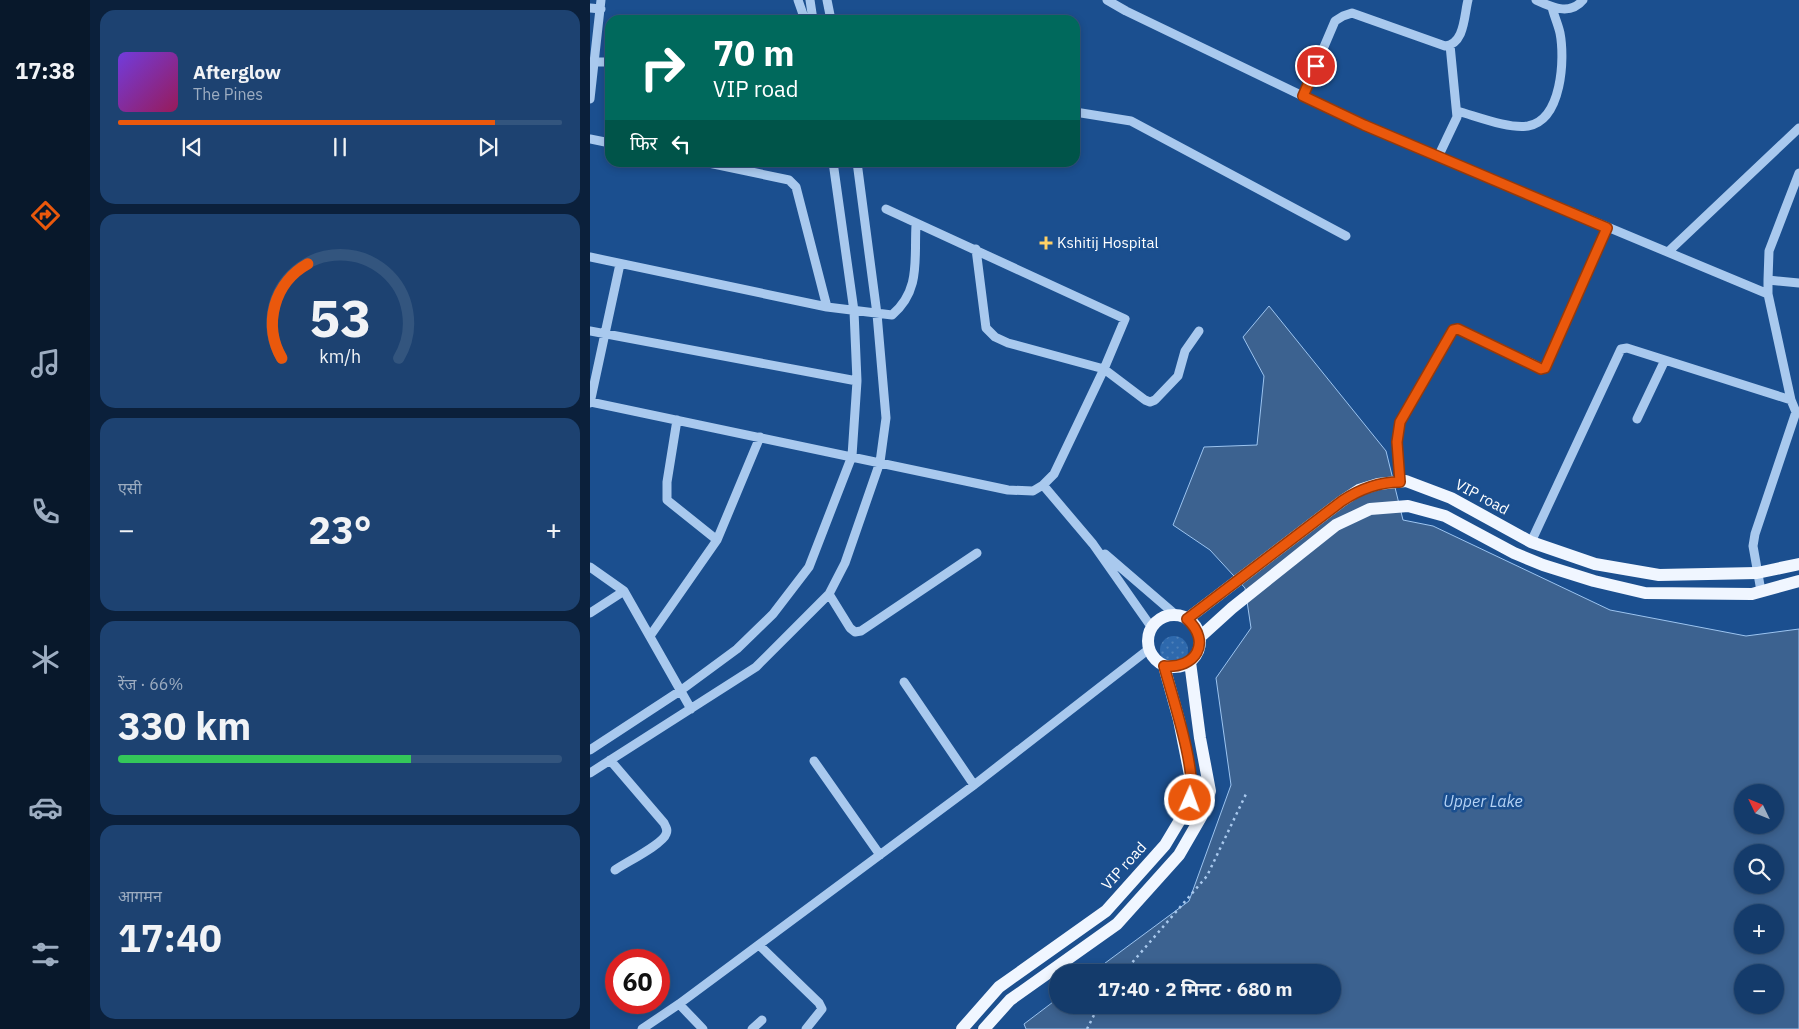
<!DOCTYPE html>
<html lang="hi">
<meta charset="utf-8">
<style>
:root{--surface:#143b6b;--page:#1d4271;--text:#f1f3f6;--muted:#9dadc1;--line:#33557e;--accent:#ea580c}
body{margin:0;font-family:"IBM Plex Sans","Noto Sans Devanagari",sans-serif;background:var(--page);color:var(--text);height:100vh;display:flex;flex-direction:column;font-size:19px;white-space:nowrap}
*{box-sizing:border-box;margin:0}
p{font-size:16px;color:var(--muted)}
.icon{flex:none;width:28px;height:28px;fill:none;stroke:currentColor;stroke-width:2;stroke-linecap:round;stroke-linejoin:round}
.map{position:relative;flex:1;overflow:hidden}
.details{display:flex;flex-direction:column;gap:10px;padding:10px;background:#0b203b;width:500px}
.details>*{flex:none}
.guide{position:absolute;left:15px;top:15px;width:475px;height:152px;border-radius:15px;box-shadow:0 2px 8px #0003,0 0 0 1px var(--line);background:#00695c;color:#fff;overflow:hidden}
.needle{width:32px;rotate:313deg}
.buttons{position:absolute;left:1144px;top:784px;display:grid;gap:10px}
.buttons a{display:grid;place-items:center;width:50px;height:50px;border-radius:50%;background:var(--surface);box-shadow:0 2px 8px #0003,0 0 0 1px var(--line);font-size:25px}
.speed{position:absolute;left:15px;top:949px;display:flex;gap:10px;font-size:25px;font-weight:700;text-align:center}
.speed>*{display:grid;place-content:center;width:65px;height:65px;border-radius:50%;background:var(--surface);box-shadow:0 2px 8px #0003,0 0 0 1px var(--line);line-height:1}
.speed .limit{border:8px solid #d22;background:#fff;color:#111}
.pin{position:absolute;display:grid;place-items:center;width:42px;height:42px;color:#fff;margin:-21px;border:2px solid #fff;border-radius:50%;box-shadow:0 1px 5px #0007}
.me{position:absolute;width:55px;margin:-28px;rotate:2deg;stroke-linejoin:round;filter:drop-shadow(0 0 4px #0008)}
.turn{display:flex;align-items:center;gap:18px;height:105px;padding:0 25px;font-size:22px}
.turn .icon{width:65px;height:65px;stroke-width:2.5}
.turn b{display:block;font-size:35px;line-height:42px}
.then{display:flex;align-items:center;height:48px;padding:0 25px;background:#0003;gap:10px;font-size:19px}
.big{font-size:38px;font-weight:700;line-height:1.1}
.details .tile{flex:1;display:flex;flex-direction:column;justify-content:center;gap:8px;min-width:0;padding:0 18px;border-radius:15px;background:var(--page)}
.details .dial{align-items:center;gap:0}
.dial svg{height:130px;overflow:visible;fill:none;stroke:var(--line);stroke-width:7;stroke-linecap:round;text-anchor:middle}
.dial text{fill:var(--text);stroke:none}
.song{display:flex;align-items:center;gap:15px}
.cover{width:60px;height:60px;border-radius:8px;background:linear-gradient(135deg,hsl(260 70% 55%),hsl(330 70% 35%))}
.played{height:5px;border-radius:2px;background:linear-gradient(90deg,var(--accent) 85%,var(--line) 85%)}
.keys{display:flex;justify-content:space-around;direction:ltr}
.heat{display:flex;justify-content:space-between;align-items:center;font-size:28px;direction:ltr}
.charge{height:8px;border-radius:4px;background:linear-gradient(90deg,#34c759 66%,var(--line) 0)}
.trip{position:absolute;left:459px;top:964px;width:292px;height:50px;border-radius:25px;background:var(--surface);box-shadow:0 2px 8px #0003,0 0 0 1px var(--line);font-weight:700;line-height:50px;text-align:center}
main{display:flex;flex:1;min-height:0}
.tab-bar{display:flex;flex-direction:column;width:90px;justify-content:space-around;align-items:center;background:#08182b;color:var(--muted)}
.tab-bar .icon{width:35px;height:35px}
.tab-bar .current{color:var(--accent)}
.tab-bar b{font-size:22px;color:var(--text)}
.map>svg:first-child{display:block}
.grass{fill:url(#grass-dots)}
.water{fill:#3c6290;stroke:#9cc4f0;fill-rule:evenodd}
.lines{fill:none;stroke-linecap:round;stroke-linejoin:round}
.path{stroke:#a9c9ee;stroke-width:2.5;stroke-dasharray:2.5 4;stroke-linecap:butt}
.minor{stroke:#a9c9ee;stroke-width:9}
.major{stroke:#f0f6ff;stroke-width:12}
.route-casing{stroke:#983908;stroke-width:12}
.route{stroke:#ea580c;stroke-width:9}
.poi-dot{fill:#ffd166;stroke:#1b4f8f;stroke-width:2}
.labels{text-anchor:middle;stroke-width:5;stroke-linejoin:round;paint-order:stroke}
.poi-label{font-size:15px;fill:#fff;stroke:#1b4f8f;text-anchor:start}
.street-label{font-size:15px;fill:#fff;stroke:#1b4f8f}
.water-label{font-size:16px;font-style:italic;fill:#b5d3f5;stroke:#1b4f8f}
</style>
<main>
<nav class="tab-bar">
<b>17:38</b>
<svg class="icon current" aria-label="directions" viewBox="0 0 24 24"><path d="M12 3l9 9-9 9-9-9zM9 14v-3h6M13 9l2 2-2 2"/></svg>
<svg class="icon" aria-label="music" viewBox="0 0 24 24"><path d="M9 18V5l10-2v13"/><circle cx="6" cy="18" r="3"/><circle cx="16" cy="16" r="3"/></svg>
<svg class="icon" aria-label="phone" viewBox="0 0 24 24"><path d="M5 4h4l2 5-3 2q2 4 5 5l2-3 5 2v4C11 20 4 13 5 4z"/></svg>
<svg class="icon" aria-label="climate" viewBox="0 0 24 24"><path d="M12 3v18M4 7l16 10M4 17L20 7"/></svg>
<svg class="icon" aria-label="car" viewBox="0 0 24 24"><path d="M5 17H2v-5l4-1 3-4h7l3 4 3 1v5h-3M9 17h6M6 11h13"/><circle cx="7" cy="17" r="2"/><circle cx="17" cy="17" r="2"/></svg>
<svg class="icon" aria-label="filters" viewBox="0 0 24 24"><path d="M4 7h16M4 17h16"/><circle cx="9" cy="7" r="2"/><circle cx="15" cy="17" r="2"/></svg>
</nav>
<section class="details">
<div class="tile">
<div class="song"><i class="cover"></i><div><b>Afterglow</b><p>The Pines</p></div></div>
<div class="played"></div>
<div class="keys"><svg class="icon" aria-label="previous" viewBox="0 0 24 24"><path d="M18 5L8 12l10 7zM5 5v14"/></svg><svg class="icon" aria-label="pause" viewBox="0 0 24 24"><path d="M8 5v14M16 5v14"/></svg><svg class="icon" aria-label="next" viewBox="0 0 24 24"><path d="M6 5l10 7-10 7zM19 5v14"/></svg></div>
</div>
<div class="tile dial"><svg viewBox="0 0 100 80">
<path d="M14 69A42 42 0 1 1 86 69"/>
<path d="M14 69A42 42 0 0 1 30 11" stroke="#ea580c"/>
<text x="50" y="56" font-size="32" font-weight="700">53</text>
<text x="50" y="72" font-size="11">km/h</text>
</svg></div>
<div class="tile"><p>एसी</p>
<div class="heat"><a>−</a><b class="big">23°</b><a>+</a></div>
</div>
<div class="tile"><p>रेंज · 66%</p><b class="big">330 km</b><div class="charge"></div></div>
<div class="tile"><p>आगमन</p><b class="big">17:40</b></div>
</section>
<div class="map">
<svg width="1209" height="1029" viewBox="0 0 1209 1029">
<defs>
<pattern id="grass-dots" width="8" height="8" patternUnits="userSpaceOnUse" patternTransform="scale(1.25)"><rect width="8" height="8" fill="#2e69ad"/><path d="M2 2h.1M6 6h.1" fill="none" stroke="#4d80b9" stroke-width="1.8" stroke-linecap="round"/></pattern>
</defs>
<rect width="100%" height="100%" fill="#1b4f8f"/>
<!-- grass -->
<path class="grass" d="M570 650a14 14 0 1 1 28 0a14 14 0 1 1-28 0Z"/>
<!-- water -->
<path class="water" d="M679,306l117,145 17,69 30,6 177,84 136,26 53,-7v400h-773l-2,-5 33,-25 1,6h274v-33h-239l96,-71 42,-116 -15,-107 35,-50 -6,-40 -35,-38 -37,-25 31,-78 53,-2 7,-69 -21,-39zM1152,792h33v33h-33zM1152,852h33v33h-33zM1152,912h33v33h-33zM1152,972h33v33h-33z"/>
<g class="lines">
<!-- path -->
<path class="path" d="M534,972l83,-96 39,-82
M497,1029l12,-24"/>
<!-- minor -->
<path class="minor" d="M208,0l7,20
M220,0l3,20
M237,0l4,20
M517,0l19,11 237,114 405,169
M946,0c15,7 34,16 47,0
M0,8l11,1
M0,62h20
M713,96l32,-75 8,-5 9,-3 93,33c20,-2 19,-31 23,-46
M0,99l11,-99
M867,111c19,5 51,18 71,15 34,-6 37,-67 32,-93 -2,-9 -6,-17 -8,-26
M485,112l56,9 215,115
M0,139l20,4
M848,157l19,-40 -7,-72
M114,162l85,18 7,7 31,120
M296,209l239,110 -21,50 -50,105 -11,11
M386,249l10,79 9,9 13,6 96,26 41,31 5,2 5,-2 23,-24 7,-25 14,-20
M1079,251l130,-123
M0,257l237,50 65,8c29,-25 22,-55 24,-90
M1178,280l31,3
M0,331l267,50
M0,402l418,88 25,1 10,-6 50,59 59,84
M0,403l30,-139
M1047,419l28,-59
M87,420l-10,62v18l50,40
M810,482l-3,-40 3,-20 53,-92 5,-1 86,40 63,-141
M941,542l90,-193 6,-1 164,52
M515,554l72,62
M0,567l34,24 67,118
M1171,591l-8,-45 2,-12 41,-122 -5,-12 -23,-106v-14l1,-29 30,-78
M239,594l21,34 5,4 6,-1 116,-78
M0,613l34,-22
M60,636l67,-96 43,-103
M314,682l70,103
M0,750l90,-59 57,-42 36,-35 36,-47 43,-111 5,-75 -3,-70 -21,-149
M20,760l54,63c2,4 4,7 2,11 -3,10 -41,29 -51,36
M224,761l66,94
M0,773l166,-106 73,-73 16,-31 35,-101 6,-44 -9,-104 -20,-152
M169,945l60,58 3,6 -16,20
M89,1004l24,25
M52,1029l37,-25 295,-219 175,-136
M162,1029l10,-9"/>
<!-- major -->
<path class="major" d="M558 641a26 26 0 1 1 52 0a26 26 0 1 1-52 0Z
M597,619l155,-118 17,-11 19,-6 28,-3 45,17 80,44 64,22 64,11 98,-2 42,-9
M610,637l32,-29 104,-83 34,-16 38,-3 37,10 69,37 29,12 51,16 51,12 107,1 47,-13
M372,1029l37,-42 107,-76 59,-66 21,-35 7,-20 -14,-70 -15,-54
M394,1029l26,-29 107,-76 62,-69 22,-38 9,-26 -10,-53 -10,-76"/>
</g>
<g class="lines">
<defs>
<path id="route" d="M600,800c8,-27 -18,-104 -26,-134 32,3 48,-24 23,-47l155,-118c18,-12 36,-19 58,-19l-3,-40 3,-20 53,-92 5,-1 83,40 4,-1 62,-140 -243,-103 -61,-29 13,-30"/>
</defs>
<!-- route casing -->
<use href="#route" class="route-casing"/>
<!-- route -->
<use href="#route" class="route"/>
</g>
<!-- markers -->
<path class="poi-dot" d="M453.5 235.5h5v5h5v5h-5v5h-5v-5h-5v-5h5z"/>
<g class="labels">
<!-- poi labels -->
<g class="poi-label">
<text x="467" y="248">Kshitij Hospital</text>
</g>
<!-- street labels -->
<g class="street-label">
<text transform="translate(892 497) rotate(28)" y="5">VIP road</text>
<text transform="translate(534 866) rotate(-48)" y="5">VIP road</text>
</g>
<!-- water labels -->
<g class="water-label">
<text x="893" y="807">Upper Lake</text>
</g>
</g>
</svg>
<div class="buttons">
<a><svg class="needle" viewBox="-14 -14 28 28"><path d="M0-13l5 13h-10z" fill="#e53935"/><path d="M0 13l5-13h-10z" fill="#9dadc1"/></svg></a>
<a><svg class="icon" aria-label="search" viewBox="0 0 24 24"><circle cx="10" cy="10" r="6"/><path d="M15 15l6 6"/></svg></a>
<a>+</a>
<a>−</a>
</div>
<div class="speed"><div class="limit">60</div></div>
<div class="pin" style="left:726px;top:66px;background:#d93025"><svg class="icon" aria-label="arrive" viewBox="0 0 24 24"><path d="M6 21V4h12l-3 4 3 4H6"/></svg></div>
<svg class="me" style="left:600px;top:800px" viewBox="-20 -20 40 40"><circle r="17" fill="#ea580c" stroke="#fff" stroke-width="3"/><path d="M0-11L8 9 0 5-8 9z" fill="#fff"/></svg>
<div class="trip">17:40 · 2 मिनट · 680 m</div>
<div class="guide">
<div class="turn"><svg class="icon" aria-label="right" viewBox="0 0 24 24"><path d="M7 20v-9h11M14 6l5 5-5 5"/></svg><div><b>70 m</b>VIP road</div></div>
<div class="then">फिर<svg class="icon" aria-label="left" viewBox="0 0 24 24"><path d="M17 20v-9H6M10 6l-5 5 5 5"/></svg></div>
</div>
</div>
</main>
